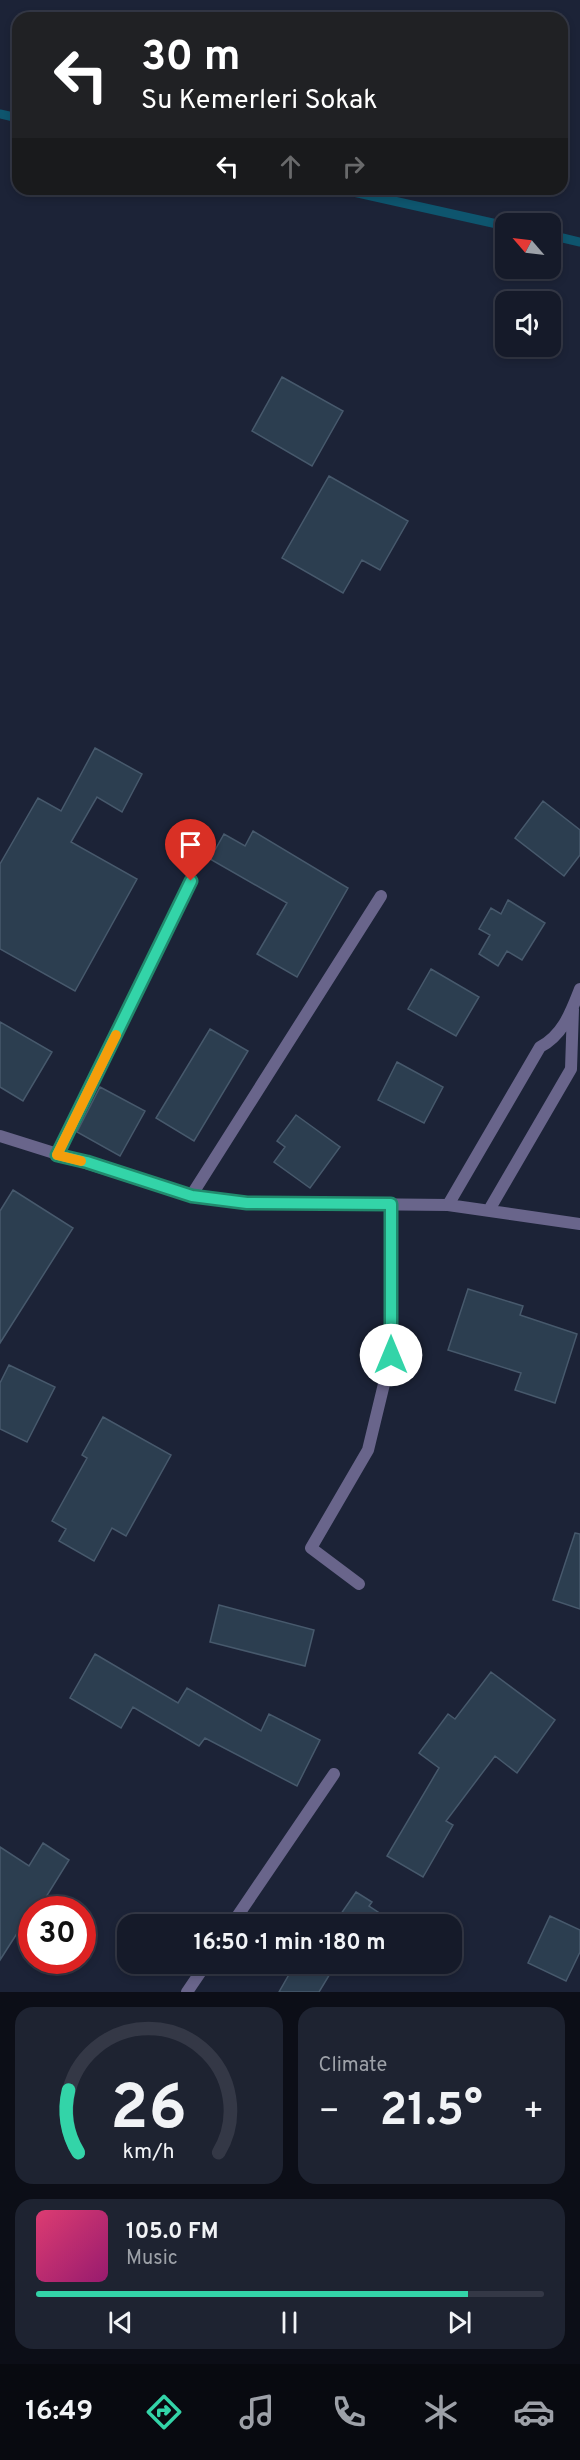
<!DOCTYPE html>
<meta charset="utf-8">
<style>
:root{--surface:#151a29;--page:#1e2331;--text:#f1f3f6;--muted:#9da1a8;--line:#343846;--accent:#33d4a8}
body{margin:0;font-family:Overpass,sans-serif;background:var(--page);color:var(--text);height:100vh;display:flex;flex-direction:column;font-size:22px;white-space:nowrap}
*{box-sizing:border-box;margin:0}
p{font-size:20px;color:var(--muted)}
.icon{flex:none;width:33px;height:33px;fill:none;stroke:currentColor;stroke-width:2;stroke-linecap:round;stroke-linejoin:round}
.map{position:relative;height:1992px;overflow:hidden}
.drawer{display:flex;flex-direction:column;gap:15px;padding:15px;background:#0c0e17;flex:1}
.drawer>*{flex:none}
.guide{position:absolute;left:12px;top:12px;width:556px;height:183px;border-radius:18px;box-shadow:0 3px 9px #0003,0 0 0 2px var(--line);background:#202124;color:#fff;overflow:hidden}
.needle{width:39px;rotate:298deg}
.controls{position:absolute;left:495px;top:213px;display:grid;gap:12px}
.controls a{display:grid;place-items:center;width:66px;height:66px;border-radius:12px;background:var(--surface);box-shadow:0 3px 9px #0003,0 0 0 2px var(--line);font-size:30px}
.speed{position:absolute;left:18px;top:1896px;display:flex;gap:12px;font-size:30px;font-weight:700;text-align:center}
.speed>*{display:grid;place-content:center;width:78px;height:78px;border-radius:50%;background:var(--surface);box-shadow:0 3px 9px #0003,0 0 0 2px var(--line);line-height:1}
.speed .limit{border:9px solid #d22;background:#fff;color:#111}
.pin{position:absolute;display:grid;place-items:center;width:51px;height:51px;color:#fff;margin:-62px -26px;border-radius:50% 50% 50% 0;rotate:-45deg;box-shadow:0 0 6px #0007}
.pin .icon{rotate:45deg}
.me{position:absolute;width:66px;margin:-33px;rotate:0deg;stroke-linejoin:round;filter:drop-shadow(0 0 4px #0008)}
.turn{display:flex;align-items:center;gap:21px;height:126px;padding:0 30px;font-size:27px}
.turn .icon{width:78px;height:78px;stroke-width:2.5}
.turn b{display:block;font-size:42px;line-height:51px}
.lanes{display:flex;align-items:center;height:57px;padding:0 30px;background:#0003;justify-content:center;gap:30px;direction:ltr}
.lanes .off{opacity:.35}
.big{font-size:45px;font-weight:700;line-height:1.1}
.drawer .tile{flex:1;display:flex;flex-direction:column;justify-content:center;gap:9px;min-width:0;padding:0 21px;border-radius:18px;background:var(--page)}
.drawer .dial{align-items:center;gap:0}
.dial svg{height:156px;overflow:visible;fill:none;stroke:var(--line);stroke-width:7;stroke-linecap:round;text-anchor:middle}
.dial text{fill:var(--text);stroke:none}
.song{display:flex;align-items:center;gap:18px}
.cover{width:72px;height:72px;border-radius:9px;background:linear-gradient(135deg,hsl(340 70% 55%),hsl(320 70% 35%))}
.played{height:6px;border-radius:3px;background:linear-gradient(90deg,var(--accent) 85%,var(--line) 85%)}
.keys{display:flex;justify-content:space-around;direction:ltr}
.heat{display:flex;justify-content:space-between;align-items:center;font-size:33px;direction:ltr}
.drawer .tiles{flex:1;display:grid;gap:15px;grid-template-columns:1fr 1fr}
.tile:last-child{grid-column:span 2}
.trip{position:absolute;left:117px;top:1914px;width:345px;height:60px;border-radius:18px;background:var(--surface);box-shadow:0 3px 9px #0003,0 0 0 2px var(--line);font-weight:700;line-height:60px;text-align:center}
.dock{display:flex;height:96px;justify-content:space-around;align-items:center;background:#080a10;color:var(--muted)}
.dock .icon{width:42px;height:42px}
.dock .on{color:var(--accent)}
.dock b{font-size:27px;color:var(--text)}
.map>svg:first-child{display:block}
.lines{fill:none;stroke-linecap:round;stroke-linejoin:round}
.stream{stroke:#0e556e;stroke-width:9}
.building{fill:#2c3e50;stroke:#47596c;stroke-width:1.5}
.minor{stroke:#69658b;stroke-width:12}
.route-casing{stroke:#218a6d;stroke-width:15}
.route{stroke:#33d4a8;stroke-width:10}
.slow{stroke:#f59e0b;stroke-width:10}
</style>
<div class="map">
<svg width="580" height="1992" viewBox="0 0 580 1992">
<rect width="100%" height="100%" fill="#1c2337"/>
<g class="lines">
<!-- stream -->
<path class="stream" d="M0,114l18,4
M340,189l166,37
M550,235l30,7"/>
</g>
<!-- building -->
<path class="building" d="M282,377l61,34 -31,55 -60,-35z
M329,476l79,45 -28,49 -18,-10 -19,33 -61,-35z
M95,748l47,26 -20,38 -25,-15 -26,45 66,37 -62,112 -75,-42v-85l38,-66 23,13z
M543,801l37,29v25l-16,21 -49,-38z
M253,831l95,57 -51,89 -40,-23 30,-51 -77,-44 14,-25 21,12z
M508,900l37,23 -23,37 -15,-9 -9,15 -19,-12 11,-19 -11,-6 12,-21 10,6z
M431,969l48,28 -23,39 -48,-27z
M0,1022l52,30 -29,49 -23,-14z
M210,1029l38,22 -54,90 -38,-23z
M397,1062l46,25 -19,36 -46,-23z
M100,1087l45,24 -25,45 -43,-24z
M296,1115l44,32 -30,41 -36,-26 11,-15 -8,-6z
M13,1190l60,38 -73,115v-132z
M468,1289l55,17 -3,9 57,19 -22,69 -40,-13 6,-17 -73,-23z
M9,1365l46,22 -28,55 -27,-13v-46z
M103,1417l68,38 -45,81 -14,-8 -18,33 -35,-20 7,-12 -14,-8 35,-63 -5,-3z
M575,1533l5,1v75l-27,-9z
M219,1605l95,25 -9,36 -95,-24z
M95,1654l83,49 9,-15 74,43 8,-17 51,26 -23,46 -92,-48 -6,8 -66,-39 -12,21 -51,-30z
M491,1672l64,48 -38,53 -22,-17 -49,65 7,4 -30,52 -36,-21 52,-88 -20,-15 29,-39 7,5z
M43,1843l26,17 -31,50h-6l-32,50v-113l29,19z
M356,1892l16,10 -3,4 21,14 -3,4h-53z
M550,1916l30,14v22l-14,29 -38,-18z
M295,1964h41l-17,28h-40z"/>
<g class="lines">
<!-- minor -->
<path class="minor" d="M0,1136l191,60 56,7 201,2 132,19
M57,1155l134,-274
M191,1196l190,-300
M448,1205l92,-158c23,-12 31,-35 40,-58
M489,1210l82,-141 2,-60
M359,1584l-48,-36 57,-98 23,-95v-151
M232,1924l102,-150
M187,1992l19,-28"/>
</g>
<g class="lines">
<defs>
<path id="route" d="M191,881l-134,274 30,7 105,34 55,7 144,1v151"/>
</defs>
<!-- route casing -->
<use href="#route" class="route-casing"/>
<!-- route -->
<use href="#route" class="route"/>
<!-- slow -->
<path class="slow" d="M81,1161l-24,-6 59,-120"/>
</g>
</svg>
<div class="controls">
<a><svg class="needle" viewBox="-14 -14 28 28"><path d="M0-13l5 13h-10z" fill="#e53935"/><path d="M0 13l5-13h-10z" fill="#9da1a8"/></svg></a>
<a><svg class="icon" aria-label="sound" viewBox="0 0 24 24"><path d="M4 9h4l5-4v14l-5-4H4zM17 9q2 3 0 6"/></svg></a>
</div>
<div class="speed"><div class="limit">30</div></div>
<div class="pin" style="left:191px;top:881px;background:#d93025"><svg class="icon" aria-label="arrive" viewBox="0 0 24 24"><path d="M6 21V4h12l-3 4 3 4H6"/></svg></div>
<svg class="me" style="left:391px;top:1355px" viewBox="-20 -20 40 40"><circle r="19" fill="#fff"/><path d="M0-13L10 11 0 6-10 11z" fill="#33d4a8"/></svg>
<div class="trip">16:50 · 1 min · 180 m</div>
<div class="guide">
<div class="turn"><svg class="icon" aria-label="left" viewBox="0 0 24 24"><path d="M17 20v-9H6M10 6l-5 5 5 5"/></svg><div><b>30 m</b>Su Kemerleri Sokak</div></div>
<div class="lanes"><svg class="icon" aria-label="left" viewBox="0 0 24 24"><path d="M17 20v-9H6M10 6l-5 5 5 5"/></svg><svg class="icon off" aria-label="ahead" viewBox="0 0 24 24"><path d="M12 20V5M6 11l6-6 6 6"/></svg><svg class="icon off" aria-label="right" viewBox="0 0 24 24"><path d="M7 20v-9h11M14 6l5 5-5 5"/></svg></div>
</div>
</div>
<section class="drawer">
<div class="tiles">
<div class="tile dial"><svg viewBox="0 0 100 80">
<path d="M14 69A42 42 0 1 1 86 69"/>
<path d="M14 69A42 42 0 0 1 9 37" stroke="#33d4a8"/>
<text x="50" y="56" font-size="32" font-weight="700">26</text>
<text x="50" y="72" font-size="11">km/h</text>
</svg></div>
<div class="tile"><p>Climate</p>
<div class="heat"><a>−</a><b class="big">21.5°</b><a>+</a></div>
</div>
<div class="tile">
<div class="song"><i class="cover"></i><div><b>105.0 FM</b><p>Music</p></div></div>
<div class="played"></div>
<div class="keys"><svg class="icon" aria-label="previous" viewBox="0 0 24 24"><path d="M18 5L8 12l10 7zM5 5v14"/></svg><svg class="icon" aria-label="pause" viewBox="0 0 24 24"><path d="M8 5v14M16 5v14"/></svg><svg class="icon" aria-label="next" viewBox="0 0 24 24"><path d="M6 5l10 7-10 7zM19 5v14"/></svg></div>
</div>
</div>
</section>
<nav class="dock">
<b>16:49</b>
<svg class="icon on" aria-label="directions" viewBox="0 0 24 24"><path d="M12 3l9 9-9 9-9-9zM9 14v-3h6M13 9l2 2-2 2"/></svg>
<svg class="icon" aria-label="music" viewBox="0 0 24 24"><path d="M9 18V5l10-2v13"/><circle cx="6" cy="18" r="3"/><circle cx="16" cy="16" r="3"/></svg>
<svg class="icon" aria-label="phone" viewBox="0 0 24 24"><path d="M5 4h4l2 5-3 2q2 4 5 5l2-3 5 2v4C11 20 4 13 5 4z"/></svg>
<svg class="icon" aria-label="climate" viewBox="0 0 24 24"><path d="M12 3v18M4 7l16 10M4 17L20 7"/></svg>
<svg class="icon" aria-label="car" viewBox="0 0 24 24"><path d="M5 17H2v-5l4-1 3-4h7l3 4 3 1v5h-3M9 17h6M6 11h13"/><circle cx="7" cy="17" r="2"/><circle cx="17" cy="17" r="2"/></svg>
</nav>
